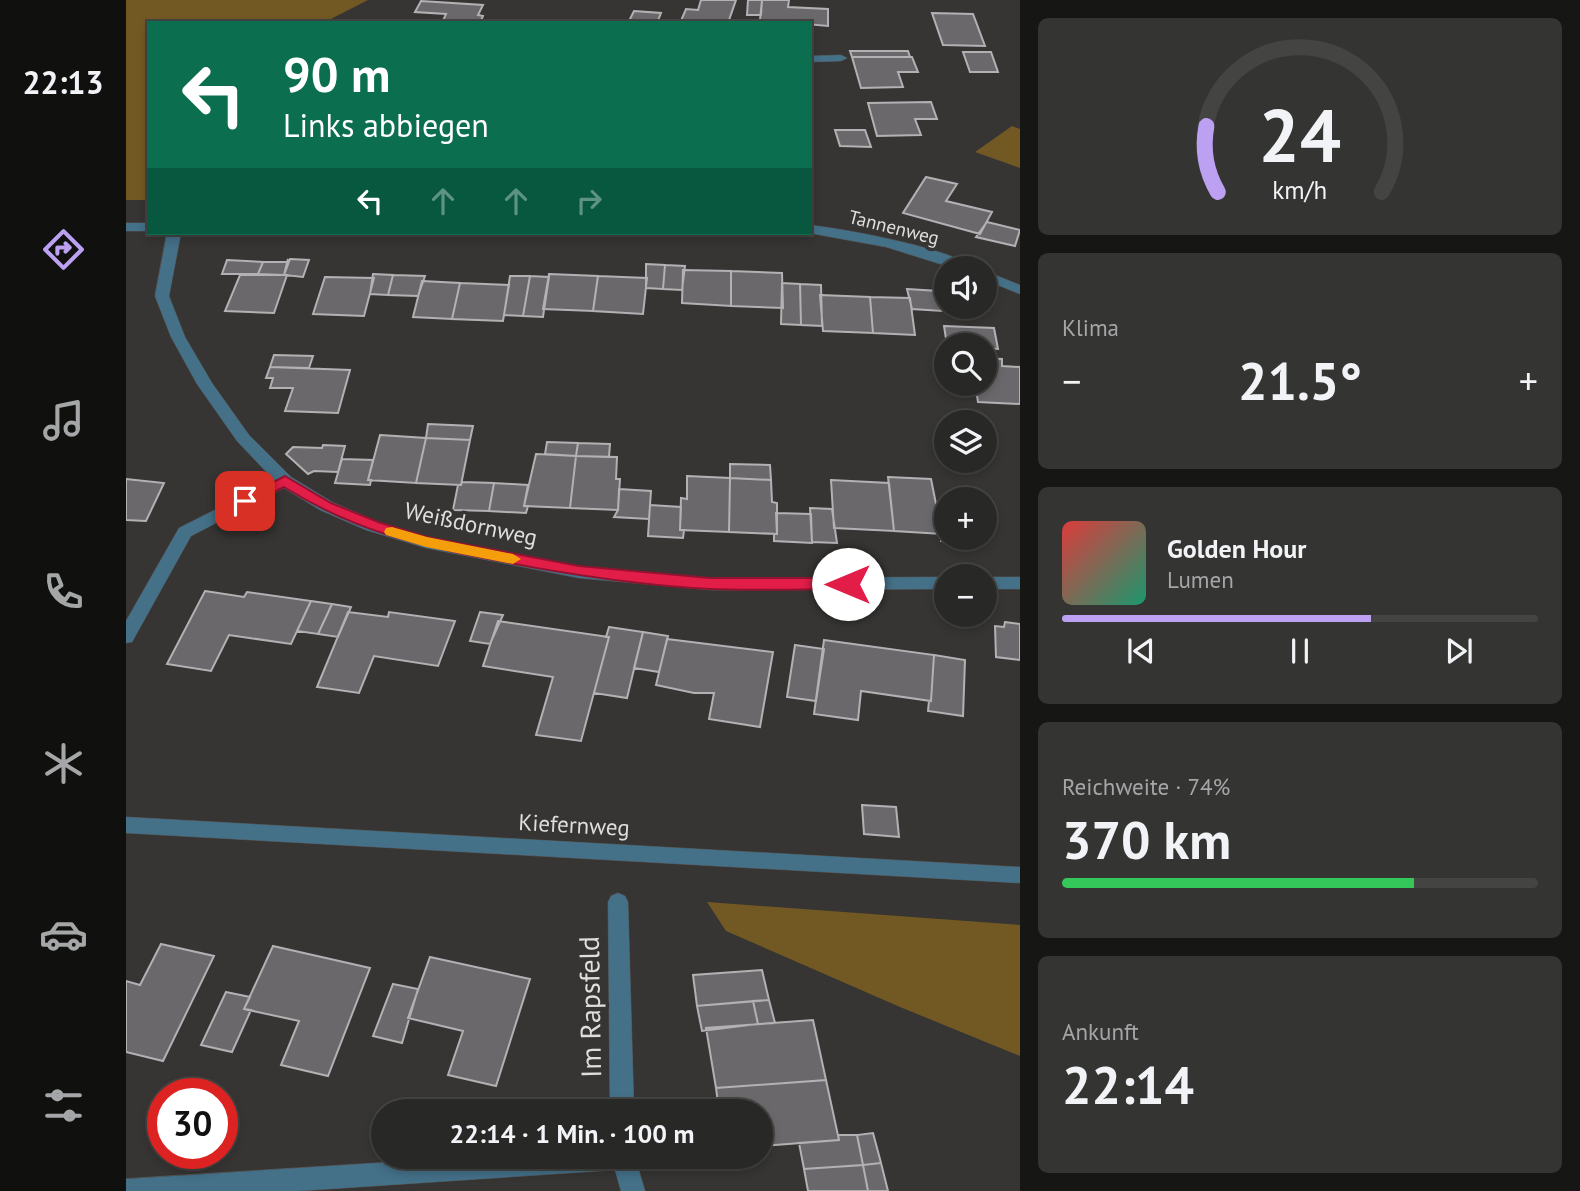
<!DOCTYPE html>
<html lang="de">
<meta charset="utf-8">
<style>
:root{--surface:#282826;--page:#343432;--text:#f1f3f6;--muted:#a5a6a7;--line:#444443;--accent:#bca0f2}
body{margin:0;font-family:"PT Sans",sans-serif;background:var(--page);color:var(--text);height:100vh;display:flex;flex-direction:column;font-size:26px;white-space:nowrap}
*{box-sizing:border-box;margin:0}
p{font-size:23px;color:var(--muted)}
.icon{flex:none;width:38px;height:38px;fill:none;stroke:currentColor;stroke-width:2;stroke-linecap:round;stroke-linejoin:round}
.map{position:relative;flex:1;overflow:hidden}
.drawer{display:flex;flex-direction:column;gap:18px;padding:18px;background:#161615;width:560px}
.drawer>*{flex:none}
.top-card{position:absolute;left:21px;top:21px;width:665px;height:214px;border-radius:0px;box-shadow:0 4px 10px #0003,0 0 0 2px var(--line);background:#0b6e4f;color:#fff;overflow:hidden}
.tools{position:absolute;left:808px;top:256px;display:grid;gap:14px}
.tools a{display:grid;place-items:center;width:63px;height:63px;border-radius:50%;background:var(--surface);box-shadow:0 4px 10px #0003,0 0 0 2px var(--line);font-size:35px}
.speed{position:absolute;left:21px;top:1078px;display:flex;gap:14px;font-size:35px;font-weight:700;text-align:center}
.speed>*{display:grid;place-content:center;width:91px;height:91px;border-radius:50%;background:var(--surface);box-shadow:0 4px 10px #0003,0 0 0 2px var(--line);line-height:1}
.speed .limit{border:10px solid #d22;background:#fff;color:#111}
.pin{position:absolute;display:grid;place-items:center;width:60px;height:60px;color:#fff;margin:-30px;border-radius:14px;box-shadow:0 4px 10px #0006}
.me{position:absolute;width:77px;margin:-38px;rotate:270deg;stroke-linejoin:round;filter:drop-shadow(0 0 5px #0008)}
.turn{display:flex;align-items:center;gap:24px;height:147px;padding:0 21px;font-size:32px}
.turn .icon{width:91px;height:91px;stroke-width:2.5}
.turn b{display:block;font-size:49px;line-height:60px}
.lanes{display:flex;align-items:center;height:66px;padding:0 21px;background:#0003;justify-content:center;gap:35px;direction:ltr}
.lanes .off{opacity:.35}
.big{font-size:52px;font-weight:700;line-height:1.1}
.drawer .card{flex:1;display:flex;flex-direction:column;justify-content:center;gap:10px;min-width:0;padding:0 24px;border-radius:10px;background:var(--page)}
.drawer .dial{align-items:center;gap:0}
.dial svg{height:182px;overflow:visible;fill:none;stroke:var(--line);stroke-width:7;stroke-linecap:round;text-anchor:middle}
.dial text{fill:var(--text);stroke:none}
.song{display:flex;align-items:center;gap:21px}
.cover{width:84px;height:84px;border-radius:10px;background:linear-gradient(135deg,hsl(0 70% 55%),hsl(160 70% 35%))}
.played{height:7px;border-radius:4px;background:linear-gradient(90deg,var(--accent) 65%,var(--line) 65%)}
.keys{display:flex;justify-content:space-around;direction:ltr}
.heat{display:flex;justify-content:space-between;align-items:center;font-size:38px;direction:ltr}
.charge{height:10px;border-radius:5px;background:linear-gradient(90deg,#34c759 74%,var(--line) 0)}
.trip{position:absolute;left:245px;top:1099px;width:402px;height:70px;border-radius:35px;background:var(--surface);box-shadow:0 4px 10px #0003,0 0 0 2px var(--line);font-weight:700;line-height:70px;text-align:center}
main{display:flex;flex:1;min-height:0}
.tab-bar{display:flex;flex-direction:column;width:126px;justify-content:space-around;align-items:center;background:#10100f;color:var(--muted)}
.tab-bar .icon{width:49px;height:49px}
.tab-bar .current{color:var(--accent)}
.tab-bar b{font-size:32px;color:var(--text)}
.map>svg:first-child{display:block}
.forest{fill:#725924}
.building{fill:#6a686a;stroke:#b3b1b4;stroke-width:2}
.lines{fill:none;stroke-linecap:round;stroke-linejoin:round}
.minor-casing{stroke:#545351;stroke-width:1}
.minor{fill:#447088;fill-rule:evenodd}
.route{fill:#e11d48;stroke:#92132f;stroke-width:2}
.slow{fill:#f59e0b}
.labels{text-anchor:middle;stroke-width:7;stroke-linejoin:round;paint-order:stroke}
.far-street-label{font-size:19px;fill:#dededc;stroke:#363533}
.street-label{font-size:23px;fill:#dededc;stroke:#363533}
.near-street-label{font-size:28px;fill:#dededc;stroke:#363533}
</style>
<main>
<nav class="tab-bar">
<b>22:13</b>
<svg class="icon current" aria-label="directions" viewBox="0 0 24 24"><path d="M12 3l9 9-9 9-9-9zM9 14v-3h6M13 9l2 2-2 2"/></svg>
<svg class="icon" aria-label="music" viewBox="0 0 24 24"><path d="M9 18V5l10-2v13"/><circle cx="6" cy="18" r="3"/><circle cx="16" cy="16" r="3"/></svg>
<svg class="icon" aria-label="phone" viewBox="0 0 24 24"><path d="M5 4h4l2 5-3 2q2 4 5 5l2-3 5 2v4C11 20 4 13 5 4z"/></svg>
<svg class="icon" aria-label="climate" viewBox="0 0 24 24"><path d="M12 3v18M4 7l16 10M4 17L20 7"/></svg>
<svg class="icon" aria-label="car" viewBox="0 0 24 24"><path d="M5 17H2v-5l4-1 3-4h7l3 4 3 1v5h-3M9 17h6M6 11h13"/><circle cx="7" cy="17" r="2"/><circle cx="17" cy="17" r="2"/></svg>
<svg class="icon" aria-label="filters" viewBox="0 0 24 24"><path d="M4 7h16M4 17h16"/><circle cx="9" cy="7" r="2"/><circle cx="15" cy="17" r="2"/></svg>
</nav>
<div class="map">
<svg width="894" height="1191" viewBox="0 0 894 1191">
<rect width="100%" height="100%" fill="#363533"/>
<!-- forest -->
<path class="forest" d="M0,0h242l-45,23h-174v177h-23z
M886,126l8,3v39l-45,-16z
M581,902l313,23v131l-120,-49 -174,-76z"/>
<!-- building -->
<path class="building" d="M575,0h35l-8,23h-48l6,-14 12,1z
M622,0h14l-1,15h-14z
M636,0h27l-1,7 40,2v17l-68,-6z
M295,1l62,4 -5,10 5,1 -3,7h-38l4,-9 -31,-2z
M508,11l27,2 -4,10h-29z
M806,13l41,1 12,32 -42,-1z
M724,51h58l2,6h-58z
M837,52h28l7,20h-28z
M726,57h60l6,15h-20l5,15 -42,1z
M805,102l6,17h-22l6,16 -44,1 -9,-33z
M709,130h30l6,17 -31,-1z
M800,177l31,7 -11,17 46,11 -12,22 -77,-21z
M861,222l33,8 -5,16 -39,-9z
M162,259l-4,16 -26,-1 5,-12h24z
M164,259l19,1 -6,17 -19,-2z
M101,260l36,2 -5,12h-36z
M520,264l19,1 -2,24 -17,-1z
M539,265l20,1 -3,24 -19,-1z
M557,270l48,1v35l-49,-3z
M605,271l51,2 1,35 -52,-2z
M247,274l20,1 -5,20 -18,-1z
M423,274l49,2 -5,35 -50,-2z
M114,275h47l-13,38 -49,-2z
M267,275l32,1 -7,20 -30,-1z
M384,276h20l-7,40 -19,-1z
M404,276l19,1 -6,40 -20,-1z
M472,276l49,2 -4,36 -50,-3z
M199,277l49,1 -10,38 -51,-2z
M296,281l38,2 -8,36 -39,-2z
M334,283l49,2 -6,36 -51,-2z
M656,283l18,1 1,41 -20,-1z
M674,284l21,1 1,41 -21,-1z
M781,289l32,2 3,20 -30,-2z
M694,295l50,2 3,36 -50,-2z
M744,297l40,1 5,37 -42,-2z
M818,326l50,2 4,21 -13,-1v-3h-38z
M148,355l39,1 -4,12 -39,-1z
M859,358l17,1v7l18,1v37l-42,-2 -3,-19h10z
M144,367l80,3 -12,43 -53,-2 8,-23h-23l3,-10h-7z
M302,424l45,2 -3,14 -44,-2z
M254,435l46,3 -10,45 -48,-3z
M300,438l44,2 -9,45 -45,-2z
M421,442l31,1 -2,13 -31,-2z
M452,443l32,1 -1,13 -33,-1z
M197,445l22,1 -7,26 -24,-1 -6,3 -22,-20 7,-7 29,1z
M410,454l40,2 -6,52 -46,-2z
M450,456l41,1 -1,22h4l-2,31 -48,-2z
M216,459l31,1 -5,20h3l-1,5 -35,-2z
M604,464l40,1 1,15 -41,-2z
M561,476l43,2 -1,54 -49,-2 1,-32 6,1z
M762,477l43,2 11,55 -48,-3z
M604,478l41,2 1,22 5,1v31l-48,-2z
M0,479l38,4 -18,38 -20,-1z
M705,480l58,3 5,48 -60,-3z
M336,482l32,1 -5,28 -36,-1 5,-25h3z
M368,483l34,2 -4,21h4l-2,7 -37,-2z
M493,489l32,2 -2,28 -35,-2 4,-7z
M524,505l31,2 -1,23h4l-1,8 -35,-2z
M684,508l22,1 5,34 -25,-1z
M813,512h8v25h31l1,6 -38,-2z
M650,513l35,1 1,29 -38,-2v-7h3z
M79,591l39,6 3,-5 64,9 -20,43 -62,-9 -18,36 -44,-7z
M185,601l21,3 -14,30 -21,-3z
M206,604l19,3 -13,30 -20,-3z
M222,612l40,5 1,-5 66,9 -17,45 -64,-10 -15,37 -42,-6z
M354,612l23,3 -13,29 -20,-3z
M372,621l111,16 -28,104 -45,-6 17,-58 -70,-11z
M879,622l15,2v36l-24,-3 -1,-31 9,1z
M483,627l34,5 -16,66 -33,-5 15,-56h-3z
M517,632l25,4 -9,36 -25,-4z
M541,639l106,13 -13,75 -51,-8 5,-26h-20l-38,-8z
M698,640l110,15 -3,46 -70,-10 -3,29 -44,-6z
M669,645l29,4 -8,52 -29,-4z
M808,655l31,5 -2,56 -35,-5 1,-10h2z
M736,805l34,2 3,30 -35,-3z
M35,944l53,12 -51,105 -37,-9v-71l14,4z
M147,946l97,22 -42,108 -47,-11 18,-44 -55,-12z
M304,957l100,22 -34,107 -48,-11 15,-44 -55,-13z
M636,970l7,30 -72,6 -4,-31z
M267,984l25,5 -16,54 -29,-7z
M100,992l24,5 -6,12 7,1 -19,42 -31,-7z
M643,1000l6,23 -17,1 -5,-23z
M627,1001l5,23 -56,7 -5,-25z
M687,1020l13,60 -110,8 -10,-60z
M700,1080l13,60 -78,6v-35h-42l-3,-23z
M747,1133l8,30 -18,2 -6,-30z
M712,1135h19l6,30 -59,4 -5,-26 40,-3z
M755,1163l7,28h-20l-5,-26z
M737,1165l5,26h-60l-4,-22z"/>
<g class="lines">
<defs>
<path id="minor" d="M684,56l31,-1 6,3 -6,3 -31,1z
M0,223h23v8h-23z
M684,225c34,4 141,23 164,43h-21l-67,-21 -77,-14z
M41,233h14l-12,63 16,41 27,46 37,52 42,42 41,25 46,20 49,15 152,29 132,12 236,-1v12l-236,1 -132,-12 -153,-30 -60,-18 -46,-20 -36,-22 -93,48 -59,106 -6,1v-22l53,-93 95,-48 -37,-39 -40,-57 -26,-47 -16,-41z
M859,271l35,14v9l-35,-14z
M859,577h35v12h-35z
M0,817l894,50v16l-894,-50z
M492,893l7,3 3,6 6,209h-24l-2,-209 3,-6z
M345,1157h164l10,34h-24l-6,-21 -316,21h-173v-12z"/>
</defs>
<!-- minor casing -->
<use href="#minor" class="minor-casing"/>
<!-- minor -->
<use href="#minor" class="minor"/>
</g>
<!-- route -->
<path class="route" d="M159,476l46,27 47,19 49,15 152,29 131,12h138l8,6 -8,5c-46,0 -93,2 -138,0 -73,-4 -145,-15 -216,-29 -79,-15 -141,-30 -210,-73l-34,18 -5,1 -7,-5z"/>
<!-- slow -->
<path class="slow" d="M266,527l35,10 86,17 8,5 -8,5 -87,-17 -40,-12 -2,-3 2,-4z"/>
<g class="labels">
<!-- far-street labels -->
<g class="far-street-label">
<text transform="translate(768 227) rotate(14)" y="7">Tannenweg</text>
</g>
<!-- street labels -->
<g class="street-label">
<text transform="translate(345 524) rotate(12)" y="8">Weißdornweg</text>
<text transform="translate(448 825) rotate(3)" y="8">Kiefernweg</text>
</g>
<!-- near-street labels -->
<g class="near-street-label">
<text transform="translate(464 1007) rotate(-91)" y="10">Im Rapsfeld</text>
</g>
</g>
</svg>
<div class="tools">
<a><svg class="icon" aria-label="sound" viewBox="0 0 24 24"><path d="M4 9h4l5-4v14l-5-4H4zM17 9q2 3 0 6"/></svg></a>
<a><svg class="icon" aria-label="search" viewBox="0 0 24 24"><circle cx="10" cy="10" r="6"/><path d="M15 15l6 6"/></svg></a>
<a><svg class="icon" aria-label="layers" viewBox="0 0 24 24"><path d="M12 4l9 5-9 5-9-5zM3 14l9 5 9-5"/></svg></a>
<a>+</a>
<a>−</a>
</div>
<div class="speed"><div class="limit">30</div></div>
<div class="pin" style="left:119px;top:501px;background:#d93025"><svg class="icon" aria-label="arrive" viewBox="0 0 24 24"><path d="M6 21V4h12l-3 4 3 4H6"/></svg></div>
<svg class="me" style="left:722px;top:584px" viewBox="-20 -20 40 40"><circle r="19" fill="#fff"/><path d="M0-13L10 11 0 6-10 11z" fill="#e11d48"/></svg>
<div class="trip">22:14 · 1 Min. · 100 m</div>
<div class="top-card">
<div class="turn"><svg class="icon" aria-label="left" viewBox="0 0 24 24"><path d="M17 20v-9H6M10 6l-5 5 5 5"/></svg><div><b>90 m</b>Links abbiegen</div></div>
<div class="lanes"><svg class="icon" aria-label="left" viewBox="0 0 24 24"><path d="M17 20v-9H6M10 6l-5 5 5 5"/></svg><svg class="icon off" aria-label="ahead" viewBox="0 0 24 24"><path d="M12 20V5M6 11l6-6 6 6"/></svg><svg class="icon off" aria-label="ahead" viewBox="0 0 24 24"><path d="M12 20V5M6 11l6-6 6 6"/></svg><svg class="icon off" aria-label="right" viewBox="0 0 24 24"><path d="M7 20v-9h11M14 6l5 5-5 5"/></svg></div>
</div>
</div>
<section class="drawer">
<div class="card dial"><svg viewBox="0 0 100 80">
<path d="M14 69A42 42 0 1 1 86 69"/>
<path d="M14 69A42 42 0 0 1 9 40" stroke="#bca0f2"/>
<text x="50" y="56" font-size="32" font-weight="700">24</text>
<text x="50" y="72" font-size="11">km/h</text>
</svg></div>
<div class="card"><p>Klima</p>
<div class="heat"><a>−</a><b class="big">21.5°</b><a>+</a></div>
</div>
<div class="card">
<div class="song"><i class="cover"></i><div><b>Golden Hour</b><p>Lumen</p></div></div>
<div class="played"></div>
<div class="keys"><svg class="icon" aria-label="previous" viewBox="0 0 24 24"><path d="M18 5L8 12l10 7zM5 5v14"/></svg><svg class="icon" aria-label="pause" viewBox="0 0 24 24"><path d="M8 5v14M16 5v14"/></svg><svg class="icon" aria-label="next" viewBox="0 0 24 24"><path d="M6 5l10 7-10 7zM19 5v14"/></svg></div>
</div>
<div class="card"><p>Reichweite · 74%</p><b class="big">370 km</b><div class="charge"></div></div>
<div class="card"><p>Ankunft</p><b class="big">22:14</b></div>
</section>
</main>
